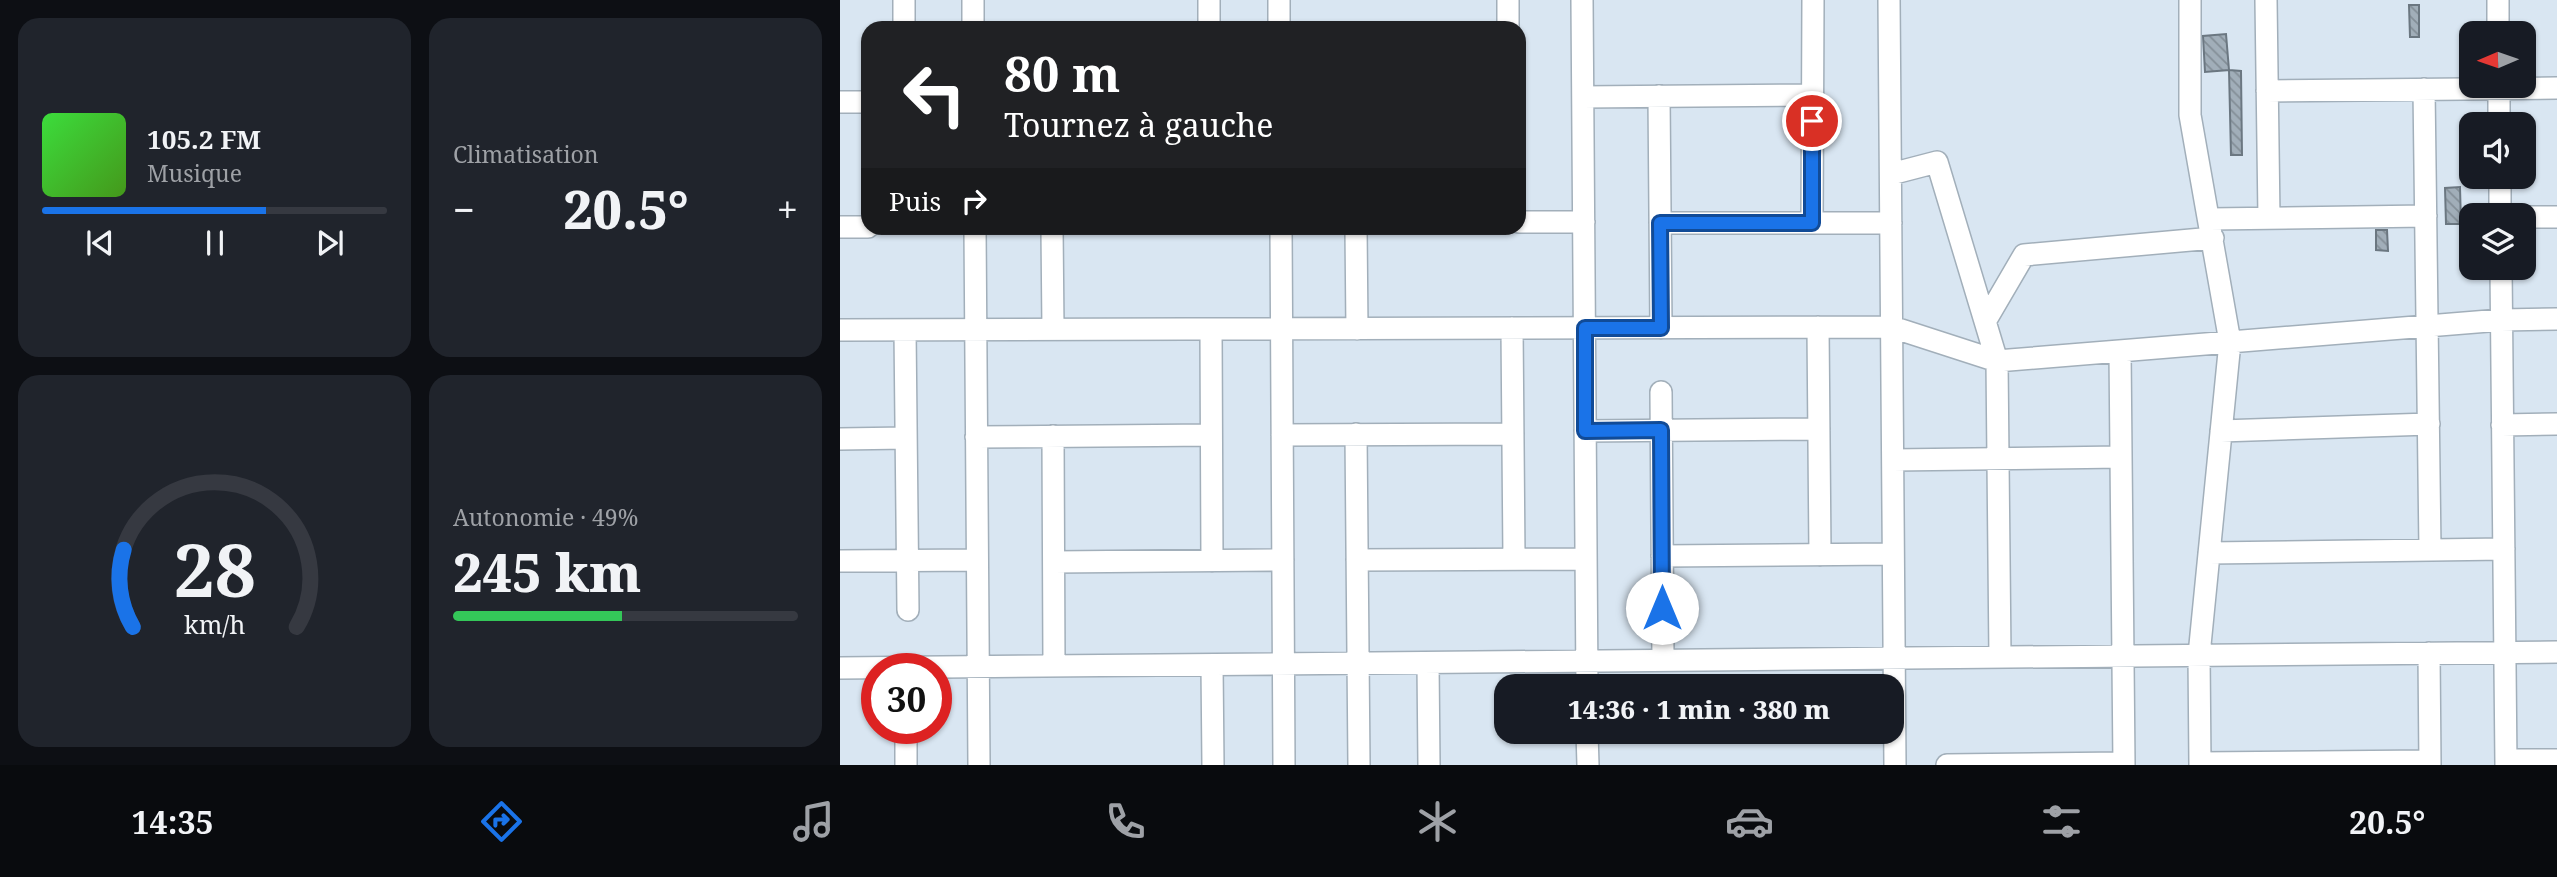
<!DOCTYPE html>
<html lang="fr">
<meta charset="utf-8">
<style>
:root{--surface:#171b24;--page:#20242c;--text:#f1f3f6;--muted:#9ea1a6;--line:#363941;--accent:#1a73e8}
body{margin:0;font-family:"Noto Serif",serif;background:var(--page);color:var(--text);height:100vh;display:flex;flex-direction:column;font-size:26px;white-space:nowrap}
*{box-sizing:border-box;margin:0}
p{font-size:23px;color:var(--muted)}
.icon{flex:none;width:38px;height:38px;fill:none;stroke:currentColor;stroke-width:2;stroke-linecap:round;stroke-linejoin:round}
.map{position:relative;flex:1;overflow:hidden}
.drawer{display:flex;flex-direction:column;gap:18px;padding:18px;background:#0d0f14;width:840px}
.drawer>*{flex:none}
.hud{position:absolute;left:21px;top:21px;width:665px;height:214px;border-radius:21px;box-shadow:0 2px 5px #0004;background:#202124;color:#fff;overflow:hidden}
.needle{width:46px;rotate:268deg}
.buttons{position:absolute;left:1619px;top:21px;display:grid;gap:14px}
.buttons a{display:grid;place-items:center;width:77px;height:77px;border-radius:14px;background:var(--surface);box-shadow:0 2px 5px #0004;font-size:35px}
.speed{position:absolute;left:21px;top:653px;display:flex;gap:14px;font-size:35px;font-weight:700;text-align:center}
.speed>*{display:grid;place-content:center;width:91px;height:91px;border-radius:50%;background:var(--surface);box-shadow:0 2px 5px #0004;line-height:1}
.speed .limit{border:10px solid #d22;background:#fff;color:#111}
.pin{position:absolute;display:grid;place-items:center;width:60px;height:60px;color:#fff;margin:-30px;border:4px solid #fff;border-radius:50%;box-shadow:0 2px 7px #0007}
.me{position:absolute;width:77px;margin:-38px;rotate:0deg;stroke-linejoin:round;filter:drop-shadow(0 0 5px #0008)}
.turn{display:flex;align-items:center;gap:24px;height:147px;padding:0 28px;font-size:32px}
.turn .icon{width:91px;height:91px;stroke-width:2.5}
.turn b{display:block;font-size:49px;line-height:60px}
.then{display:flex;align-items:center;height:66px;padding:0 28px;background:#0003;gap:14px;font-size:26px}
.big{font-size:52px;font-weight:800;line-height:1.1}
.drawer .card{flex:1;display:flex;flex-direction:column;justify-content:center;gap:10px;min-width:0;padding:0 24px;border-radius:21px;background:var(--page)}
.drawer .dial{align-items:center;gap:0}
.dial svg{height:182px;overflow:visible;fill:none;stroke:var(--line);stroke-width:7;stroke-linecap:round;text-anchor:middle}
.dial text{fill:var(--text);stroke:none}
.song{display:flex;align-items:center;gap:21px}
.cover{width:84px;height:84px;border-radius:10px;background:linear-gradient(135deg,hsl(120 70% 55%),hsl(100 70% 35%))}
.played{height:7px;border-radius:4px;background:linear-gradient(90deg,var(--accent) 65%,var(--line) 65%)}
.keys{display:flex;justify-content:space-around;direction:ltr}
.heat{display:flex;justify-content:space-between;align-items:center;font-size:38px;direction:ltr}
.charge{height:10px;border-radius:5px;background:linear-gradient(90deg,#34c759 49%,var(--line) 0)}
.drawer .tiles{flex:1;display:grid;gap:18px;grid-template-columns:repeat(2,1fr)}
.trip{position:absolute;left:654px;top:674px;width:410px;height:70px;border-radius:21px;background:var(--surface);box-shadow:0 2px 5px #0004;font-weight:800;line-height:70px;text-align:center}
.tabs{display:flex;height:112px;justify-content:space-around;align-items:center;background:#090b0e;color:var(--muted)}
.tabs .icon{width:49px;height:49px}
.tabs .active{color:var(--accent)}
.tabs b{font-size:32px;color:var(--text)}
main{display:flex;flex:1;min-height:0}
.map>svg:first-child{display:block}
.building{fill:url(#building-back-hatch);stroke:#6b7781;stroke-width:2}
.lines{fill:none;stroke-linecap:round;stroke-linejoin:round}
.minor-casing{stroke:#a2afba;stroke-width:24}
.minor{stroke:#fff;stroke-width:21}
.route-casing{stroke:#114b97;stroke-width:18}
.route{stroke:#1a73e8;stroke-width:12}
</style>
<main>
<section class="drawer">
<div class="tiles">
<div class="card">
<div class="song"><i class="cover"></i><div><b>105.2 FM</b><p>Musique</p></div></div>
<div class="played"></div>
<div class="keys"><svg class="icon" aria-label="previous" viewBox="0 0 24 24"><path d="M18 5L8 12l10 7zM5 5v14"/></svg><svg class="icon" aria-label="pause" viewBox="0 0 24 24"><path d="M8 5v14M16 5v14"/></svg><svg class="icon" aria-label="next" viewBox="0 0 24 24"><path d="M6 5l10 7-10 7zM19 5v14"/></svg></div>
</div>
<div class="card"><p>Climatisation</p>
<div class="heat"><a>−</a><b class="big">20.5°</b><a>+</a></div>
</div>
<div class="card dial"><svg viewBox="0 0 100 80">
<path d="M14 69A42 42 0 1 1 86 69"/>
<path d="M14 69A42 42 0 0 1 10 35" stroke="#1a73e8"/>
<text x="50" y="56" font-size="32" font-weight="700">28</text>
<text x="50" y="72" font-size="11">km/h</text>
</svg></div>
<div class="card"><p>Autonomie · 49%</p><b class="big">245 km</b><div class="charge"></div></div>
</div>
</section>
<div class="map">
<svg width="1717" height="765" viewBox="0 0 1717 765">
<defs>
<pattern id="building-back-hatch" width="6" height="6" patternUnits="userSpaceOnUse" patternTransform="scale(1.75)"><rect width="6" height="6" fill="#a1aeb9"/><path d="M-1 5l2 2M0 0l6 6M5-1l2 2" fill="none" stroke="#838e97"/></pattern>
</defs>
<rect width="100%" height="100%" fill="#d9e6f2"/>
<!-- building -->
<path class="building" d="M1569,5h10v32h-9z
M1386,34l3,36 -24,2 -2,-36z
M1389,70l12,1 1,84h-11z
M1620,187l1,37h-15l-1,-36z
M1536,230h11l1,21 -12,-1z"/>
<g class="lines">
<defs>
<path id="minor" d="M64,0v28
M133,0v28
M369,0v28
M439,0v28
M668,0v28
M742,0l5,686
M1049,0l6,765
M1350,0v115l40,227 -31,313 1,110
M1426,0l3,218
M1658,0v33
M1659,86v38
M1584,89l6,461
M1427,91l290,-3
M819,96l2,232
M743,97l229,-2
M0,102h28
M1051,174l46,-12 60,199 3,296
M1660,177v38
M1684,217h33
M1370,219l216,-3
M679,222h65
M820,223h231
M972,223l1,-223
M0,227h28
M135,228l4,537
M212,228l1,101
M441,228l3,537
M516,228l1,101
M1661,268l5,497
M1146,320l38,-65 189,-17
M978,327l2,228
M672,328l2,231
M371,329l1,232
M0,330l1052,-3 105,34 504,-41 56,-1
M65,330l3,280
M1280,351l4,414
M821,392l2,268
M1662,425l55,-1
M745,431l234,-2
M1381,431l208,-7
M516,434l3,331
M442,435l231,-1
M213,436l1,230
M136,437l235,-2
M0,439l66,-1
M1053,460l228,-3
M1369,553l295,-4
M822,556l231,-2
M517,560l229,-1
M0,561l137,-1
M214,562l229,-2
M1589,653l1,112
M588,663l1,102
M372,665l1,100
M0,668l1717,-16
M66,728v37
M747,732l1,33
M1666,760h51
M1360,763l230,-2
M1107,765l177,-2"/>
</defs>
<!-- minor casing -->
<use href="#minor" class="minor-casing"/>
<!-- minor -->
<use href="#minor" class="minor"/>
</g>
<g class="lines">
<defs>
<path id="route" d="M822,608l-1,-178 -76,1v-103h76l-1,-105h152v-102"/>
</defs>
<!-- route casing -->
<use href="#route" class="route-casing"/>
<!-- route -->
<use href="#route" class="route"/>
</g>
</svg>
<div class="buttons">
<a><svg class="needle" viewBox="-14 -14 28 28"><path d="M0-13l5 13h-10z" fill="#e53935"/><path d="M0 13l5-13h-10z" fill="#9ea1a6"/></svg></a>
<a><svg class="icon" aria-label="sound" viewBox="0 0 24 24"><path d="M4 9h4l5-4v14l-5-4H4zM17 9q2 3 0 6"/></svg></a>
<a><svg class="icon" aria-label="layers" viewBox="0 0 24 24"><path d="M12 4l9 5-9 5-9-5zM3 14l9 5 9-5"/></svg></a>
</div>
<div class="speed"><div class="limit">30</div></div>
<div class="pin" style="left:972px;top:121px;background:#d93025"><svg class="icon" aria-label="arrive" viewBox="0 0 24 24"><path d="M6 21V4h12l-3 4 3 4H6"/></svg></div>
<svg class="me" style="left:822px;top:608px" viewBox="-20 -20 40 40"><circle r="19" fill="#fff"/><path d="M0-13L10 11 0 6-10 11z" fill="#1a73e8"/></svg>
<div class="trip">14:36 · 1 min · 380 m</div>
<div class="hud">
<div class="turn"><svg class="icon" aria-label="left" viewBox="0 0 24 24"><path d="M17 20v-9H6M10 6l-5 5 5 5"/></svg><div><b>80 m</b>Tournez à gauche</div></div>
<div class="then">Puis<svg class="icon" aria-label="right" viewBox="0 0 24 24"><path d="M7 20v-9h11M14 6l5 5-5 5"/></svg></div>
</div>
</div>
</main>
<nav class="tabs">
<b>14:35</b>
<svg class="icon active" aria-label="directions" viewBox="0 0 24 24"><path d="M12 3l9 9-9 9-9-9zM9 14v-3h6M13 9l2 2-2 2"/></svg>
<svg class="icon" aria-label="music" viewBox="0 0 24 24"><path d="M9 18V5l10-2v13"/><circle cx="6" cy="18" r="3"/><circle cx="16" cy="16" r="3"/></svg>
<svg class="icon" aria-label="phone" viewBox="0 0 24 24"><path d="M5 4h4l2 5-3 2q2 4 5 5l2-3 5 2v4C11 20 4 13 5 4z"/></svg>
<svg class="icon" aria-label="climate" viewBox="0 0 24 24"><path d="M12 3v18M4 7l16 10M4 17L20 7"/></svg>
<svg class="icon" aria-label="car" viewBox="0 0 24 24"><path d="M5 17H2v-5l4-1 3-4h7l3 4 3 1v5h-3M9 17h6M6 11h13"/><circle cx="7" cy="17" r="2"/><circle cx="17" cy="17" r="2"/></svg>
<svg class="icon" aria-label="filters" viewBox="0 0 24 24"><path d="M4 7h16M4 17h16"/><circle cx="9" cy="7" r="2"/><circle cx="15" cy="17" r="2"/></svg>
<b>20.5°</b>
</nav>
